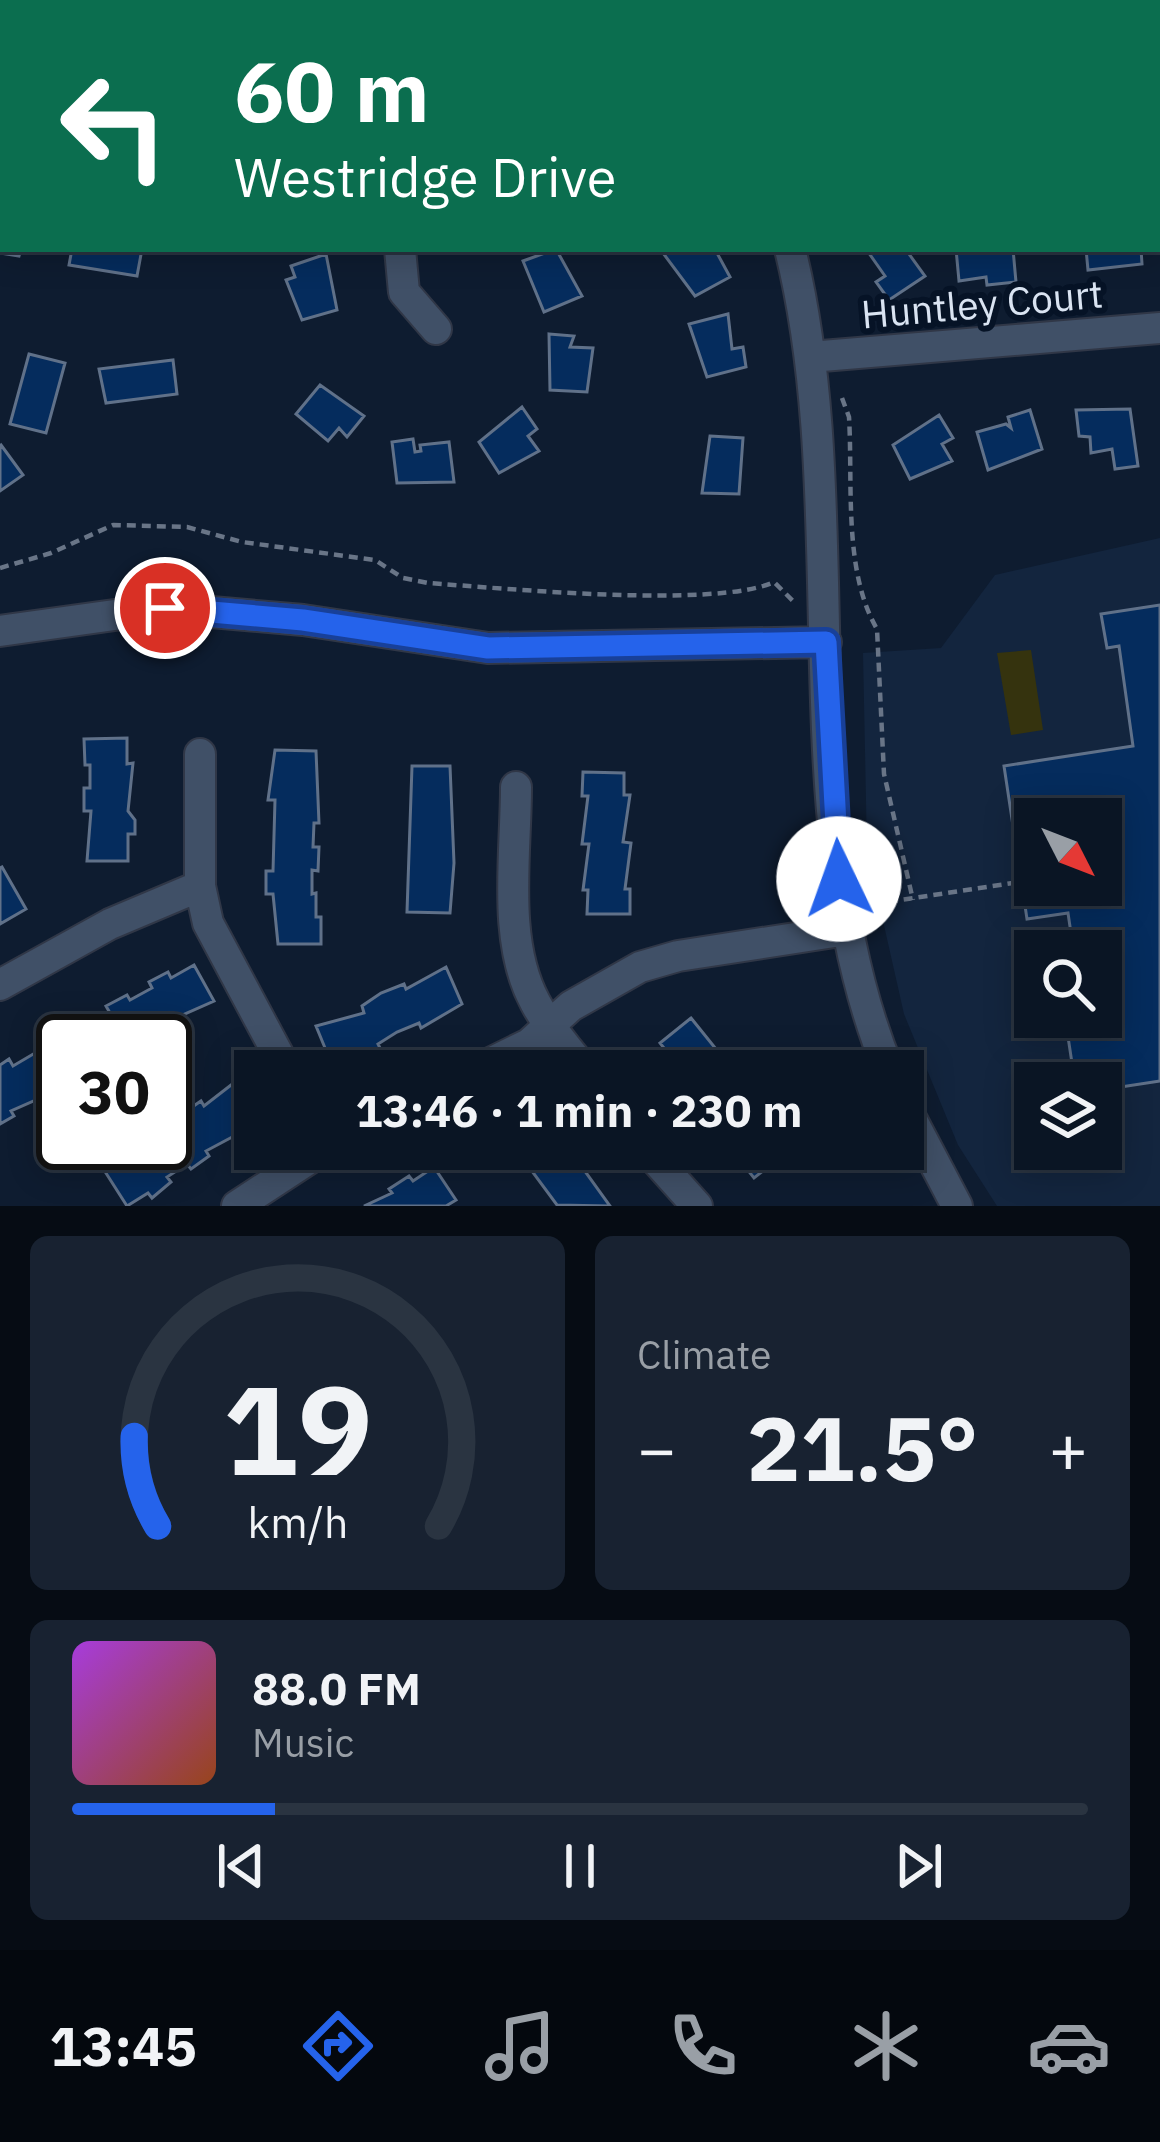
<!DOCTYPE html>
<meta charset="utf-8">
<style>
:root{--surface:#0a1524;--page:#182231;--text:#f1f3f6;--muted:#999fa6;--line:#2a3441;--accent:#2563eb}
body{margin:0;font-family:"IBM Plex Sans",sans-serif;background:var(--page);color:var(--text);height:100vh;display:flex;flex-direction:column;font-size:45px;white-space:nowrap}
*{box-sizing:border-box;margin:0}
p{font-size:39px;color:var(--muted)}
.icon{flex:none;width:66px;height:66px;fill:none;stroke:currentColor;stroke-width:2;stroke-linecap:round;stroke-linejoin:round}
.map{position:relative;height:1206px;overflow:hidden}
.side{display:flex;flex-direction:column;gap:30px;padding:30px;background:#060c14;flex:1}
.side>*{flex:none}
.top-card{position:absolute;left:0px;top:0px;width:1161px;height:252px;box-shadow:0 6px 30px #0003,0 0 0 3px var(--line);background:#0b6e4f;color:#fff;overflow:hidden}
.needle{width:78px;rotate:132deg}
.buttons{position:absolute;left:1014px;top:798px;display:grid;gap:24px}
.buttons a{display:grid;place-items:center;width:108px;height:108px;border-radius:0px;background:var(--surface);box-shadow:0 6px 30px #0003,0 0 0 3px var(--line);font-size:60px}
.speed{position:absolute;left:36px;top:1014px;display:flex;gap:24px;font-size:60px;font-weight:700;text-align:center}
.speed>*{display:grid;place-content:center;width:156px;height:156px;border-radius:50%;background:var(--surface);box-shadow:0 6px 30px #0003,0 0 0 3px var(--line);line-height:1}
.speed .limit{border:6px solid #111;border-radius:18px;background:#fff;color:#111}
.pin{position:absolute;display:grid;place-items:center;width:102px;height:102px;color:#fff;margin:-51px;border:6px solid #fff;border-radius:50%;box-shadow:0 3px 12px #0007}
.me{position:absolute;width:132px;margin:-66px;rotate:357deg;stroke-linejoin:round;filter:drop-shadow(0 0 9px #0008)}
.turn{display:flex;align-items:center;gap:42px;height:252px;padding:0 36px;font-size:54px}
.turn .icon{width:156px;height:156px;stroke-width:2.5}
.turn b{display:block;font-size:84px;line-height:102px}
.big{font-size:90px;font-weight:800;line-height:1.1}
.side .tile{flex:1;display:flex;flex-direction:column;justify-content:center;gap:18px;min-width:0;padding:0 42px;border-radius:18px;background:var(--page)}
.side .dial{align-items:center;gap:0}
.dial svg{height:312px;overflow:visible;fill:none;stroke:var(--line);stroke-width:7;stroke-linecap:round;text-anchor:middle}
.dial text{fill:var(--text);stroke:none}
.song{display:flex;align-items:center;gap:36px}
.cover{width:144px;height:144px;border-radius:18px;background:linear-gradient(135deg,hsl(280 70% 55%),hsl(20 70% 35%))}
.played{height:12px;border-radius:6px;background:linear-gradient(90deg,var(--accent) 20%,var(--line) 20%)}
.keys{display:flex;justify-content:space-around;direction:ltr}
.heat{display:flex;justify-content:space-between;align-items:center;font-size:66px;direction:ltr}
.side .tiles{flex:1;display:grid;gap:30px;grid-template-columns:1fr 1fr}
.tile:last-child{grid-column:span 2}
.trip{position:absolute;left:234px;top:1050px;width:690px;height:120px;border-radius:0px;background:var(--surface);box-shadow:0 6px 30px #0003,0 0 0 3px var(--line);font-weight:800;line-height:120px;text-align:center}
.tabs{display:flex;height:192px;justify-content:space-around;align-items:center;background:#04080e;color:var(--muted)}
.tabs .icon{width:84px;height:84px}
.tabs .on{color:var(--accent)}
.tabs b{font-size:54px;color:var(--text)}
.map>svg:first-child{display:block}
.built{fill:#13253e;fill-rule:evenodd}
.green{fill:#35330e}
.building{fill:#052c5d;stroke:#607189;stroke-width:3;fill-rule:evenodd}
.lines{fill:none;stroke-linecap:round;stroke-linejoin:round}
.minor-casing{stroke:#303747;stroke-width:34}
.path{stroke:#697587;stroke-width:4.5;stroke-dasharray:9 6;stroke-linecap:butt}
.minor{stroke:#405067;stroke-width:30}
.route-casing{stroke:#184099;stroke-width:30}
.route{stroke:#2563eb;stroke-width:21}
.labels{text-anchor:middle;stroke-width:12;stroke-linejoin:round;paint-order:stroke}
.street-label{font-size:39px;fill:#dae4f2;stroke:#061326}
</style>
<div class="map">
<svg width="1160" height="1206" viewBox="0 0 1160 1206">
<rect width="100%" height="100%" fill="#0e1c30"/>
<!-- built -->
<path class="built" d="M1160,538v668h-163l-39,-61 -54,-131 -37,-164 -4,-197 78,-5 54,-73zM1035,819h66v66h-66zM1035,951h66v66h-66zM1035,1083h66v66h-66z"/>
<!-- green -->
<path class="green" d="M1031,650l12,80 -32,5 -14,-82z"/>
<!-- building -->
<path class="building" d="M0,195l3,54h18l-2,7 -19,-3z
M72,249h70l-5,27 -68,-11z
M556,249l26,47 -38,16 -21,-51z
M669,249l48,4 13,24 -35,19 -32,-43z
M866,249h49l-6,5 16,22 -36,24 -13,-18 9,-6z
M956,249h57l3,33 -29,3 -1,-8 -27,4z
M1086,249h55l1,15 -54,6z
M326,254l11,56 -35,10 -16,-40 9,-3 -4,-11z
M728,314l4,35 11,-2 3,20 -39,10 -18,-53z
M549,334l25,2 -4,11 23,1 -6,44 -37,-2z
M29,354l36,9 -19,70 -36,-9z
M173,360l4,34 -71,9 -7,-34z
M320,385l44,31 -17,21 -8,-9 -11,13 -32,-27z
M522,407l15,22 -9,7 11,15 -40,22 -20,-31z
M1130,409l8,57 -23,3 -3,-20 -21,4 -1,-16 -11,-1 -3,-26z
M1030,410l12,39 -54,21 -11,-38 29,-8 5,4 -3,-11z
M939,415l14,23 -11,6 10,17 -42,18 -17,-34z
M710,436l33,2 -4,56 -37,-1z
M413,439l2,13 6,-1 -1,-6 29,-3 5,40 -57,1 -5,-41z
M1,445l22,30 -23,16v-45z
M1160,605v476l-59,9v-7h-26l-10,-66h36v-66h-52l24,-4 -5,-34 -41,6 -23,-153 129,-20 -14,-100 -12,2 -6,-34zM1035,819h66v66h-66z
M127,738v26l6,-1 -5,48 7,9v14h-7v27h-41l4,-50h-7v-23h6v-23h-5l-1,-26z
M275,750l41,1 3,72h-5l-1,24h6l-1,24 -6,-1v24l4,-1v24h5v27h-43l-5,-50h-7v-23h7l2,-71h-7z
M412,766h38l4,97 -4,50 -43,-1z
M583,772l41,1v22h6l-7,47 8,1 -6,46h5v25h-43l1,-24h-5l6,-46h-7l6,-48h-6z
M2,867l24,42 -26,15v-56z
M1035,953v64h24l-35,5 -9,-66z
M194,965l20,36 -45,20 3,6 -35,14h-68l-5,-9 46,-19 -4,-7 21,-11 3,5 22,-12 -3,-6 19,-10 3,6z
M446,967l16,37 -41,24 -2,-5 -22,9 -19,12 3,6 -49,15 -16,-39 48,-13 -2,-7 19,-13 23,-9 2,5z
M691,1018l29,36 -4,3 11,14h-51l-6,-7 4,-3 -14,-18z
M35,1053l21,38 -45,20 3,5 -14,8v-59l9,-6 4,7z
M244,1075l11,16v27l-9,6 3,4 -43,23 3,5 -18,13 -4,-5 -20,13 4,5 -19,16 -4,-5 -21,13 -23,-36 41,-27h20v-13l21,-10 -4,-6 19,-13 3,5z
M503,1149h66l41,57 -53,-1 -28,-38z
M739,1149h47l2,2 -34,27 -15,-19 5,-4z
M434,1167l22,33 -10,6h-82l28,-13 -3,-4 20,-13 4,5z"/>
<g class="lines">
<defs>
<path id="minor" d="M685,0l1,3
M437,3l2,-3
M400,249l4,43 32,37
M790,249c65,262 -5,572 99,822
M810,357l350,-29
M0,631l165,-23 138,12 185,28 338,-6
M200,754v132l8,37 79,148
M516,787c0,68 -14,154 19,215 13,25 33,47 50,69
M0,985l110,-61 90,-38
M474,1071l55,-27 42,-38 69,-39 38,-11 169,-26
M903,1103l54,103
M646,1149l51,57
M237,1206l87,-57"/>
</defs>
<!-- minor casing -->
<use href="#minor" class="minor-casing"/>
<!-- path -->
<path class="path" d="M842,398l7,19c4,66 -6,154 28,212l7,145 29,126
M0,568l51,-15 62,-28 74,2 55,15 133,18 28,18 25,5c72,5 288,26 346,-1l21,21
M874,904l139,-21"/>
<!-- minor -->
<use href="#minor" class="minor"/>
</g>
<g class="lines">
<defs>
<path id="route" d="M165,608l138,12 185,28 338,-6 13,237"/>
</defs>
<!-- route casing -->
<use href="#route" class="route-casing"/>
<!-- route -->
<use href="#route" class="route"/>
</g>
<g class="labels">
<!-- street labels -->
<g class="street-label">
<text transform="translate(982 304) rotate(-5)" y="14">Huntley Court</text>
</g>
</g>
</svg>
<div class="buttons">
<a><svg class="needle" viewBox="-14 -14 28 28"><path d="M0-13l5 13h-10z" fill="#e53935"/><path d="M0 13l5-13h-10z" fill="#999fa6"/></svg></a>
<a><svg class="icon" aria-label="search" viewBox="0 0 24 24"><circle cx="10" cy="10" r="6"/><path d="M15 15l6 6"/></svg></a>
<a><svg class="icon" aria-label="layers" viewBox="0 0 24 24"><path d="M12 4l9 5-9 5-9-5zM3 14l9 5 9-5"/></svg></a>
</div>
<div class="speed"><div class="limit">30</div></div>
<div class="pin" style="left:165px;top:608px;background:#d93025"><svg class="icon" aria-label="arrive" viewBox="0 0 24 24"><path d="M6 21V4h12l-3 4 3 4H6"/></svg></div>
<svg class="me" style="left:839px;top:879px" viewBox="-20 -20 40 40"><circle r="19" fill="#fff"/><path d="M0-13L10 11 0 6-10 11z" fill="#2563eb"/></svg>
<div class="trip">13:46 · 1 min · 230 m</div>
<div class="top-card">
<div class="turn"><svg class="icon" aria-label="left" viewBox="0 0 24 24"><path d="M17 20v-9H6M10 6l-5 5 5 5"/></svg><div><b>60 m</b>Westridge Drive</div></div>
</div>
</div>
<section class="side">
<div class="tiles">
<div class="tile dial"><svg viewBox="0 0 100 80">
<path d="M14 69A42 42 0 1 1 86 69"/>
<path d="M14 69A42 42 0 0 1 8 46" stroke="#2563eb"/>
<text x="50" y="56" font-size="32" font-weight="700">19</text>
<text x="50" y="72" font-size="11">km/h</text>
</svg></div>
<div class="tile"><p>Climate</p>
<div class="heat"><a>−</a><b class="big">21.5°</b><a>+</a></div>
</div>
<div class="tile">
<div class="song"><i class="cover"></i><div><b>88.0 FM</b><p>Music</p></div></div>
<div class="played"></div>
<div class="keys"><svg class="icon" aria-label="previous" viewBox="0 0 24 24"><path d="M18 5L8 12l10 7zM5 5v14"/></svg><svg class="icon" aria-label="pause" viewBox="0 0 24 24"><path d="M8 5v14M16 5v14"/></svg><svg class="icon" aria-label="next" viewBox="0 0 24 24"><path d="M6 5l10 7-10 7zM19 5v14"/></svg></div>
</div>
</div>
</section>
<nav class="tabs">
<b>13:45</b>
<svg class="icon on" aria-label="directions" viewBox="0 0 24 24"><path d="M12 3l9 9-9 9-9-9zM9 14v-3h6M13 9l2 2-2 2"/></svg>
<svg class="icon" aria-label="music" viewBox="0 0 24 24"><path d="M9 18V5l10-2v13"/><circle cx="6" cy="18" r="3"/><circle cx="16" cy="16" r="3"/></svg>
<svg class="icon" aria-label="phone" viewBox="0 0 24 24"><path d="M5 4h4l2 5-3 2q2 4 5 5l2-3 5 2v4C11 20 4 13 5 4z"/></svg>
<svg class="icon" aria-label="climate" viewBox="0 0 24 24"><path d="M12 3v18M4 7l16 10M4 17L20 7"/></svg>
<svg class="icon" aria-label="car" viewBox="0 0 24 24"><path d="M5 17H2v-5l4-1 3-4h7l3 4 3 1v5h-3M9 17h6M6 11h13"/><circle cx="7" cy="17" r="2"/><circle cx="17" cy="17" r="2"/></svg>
</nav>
